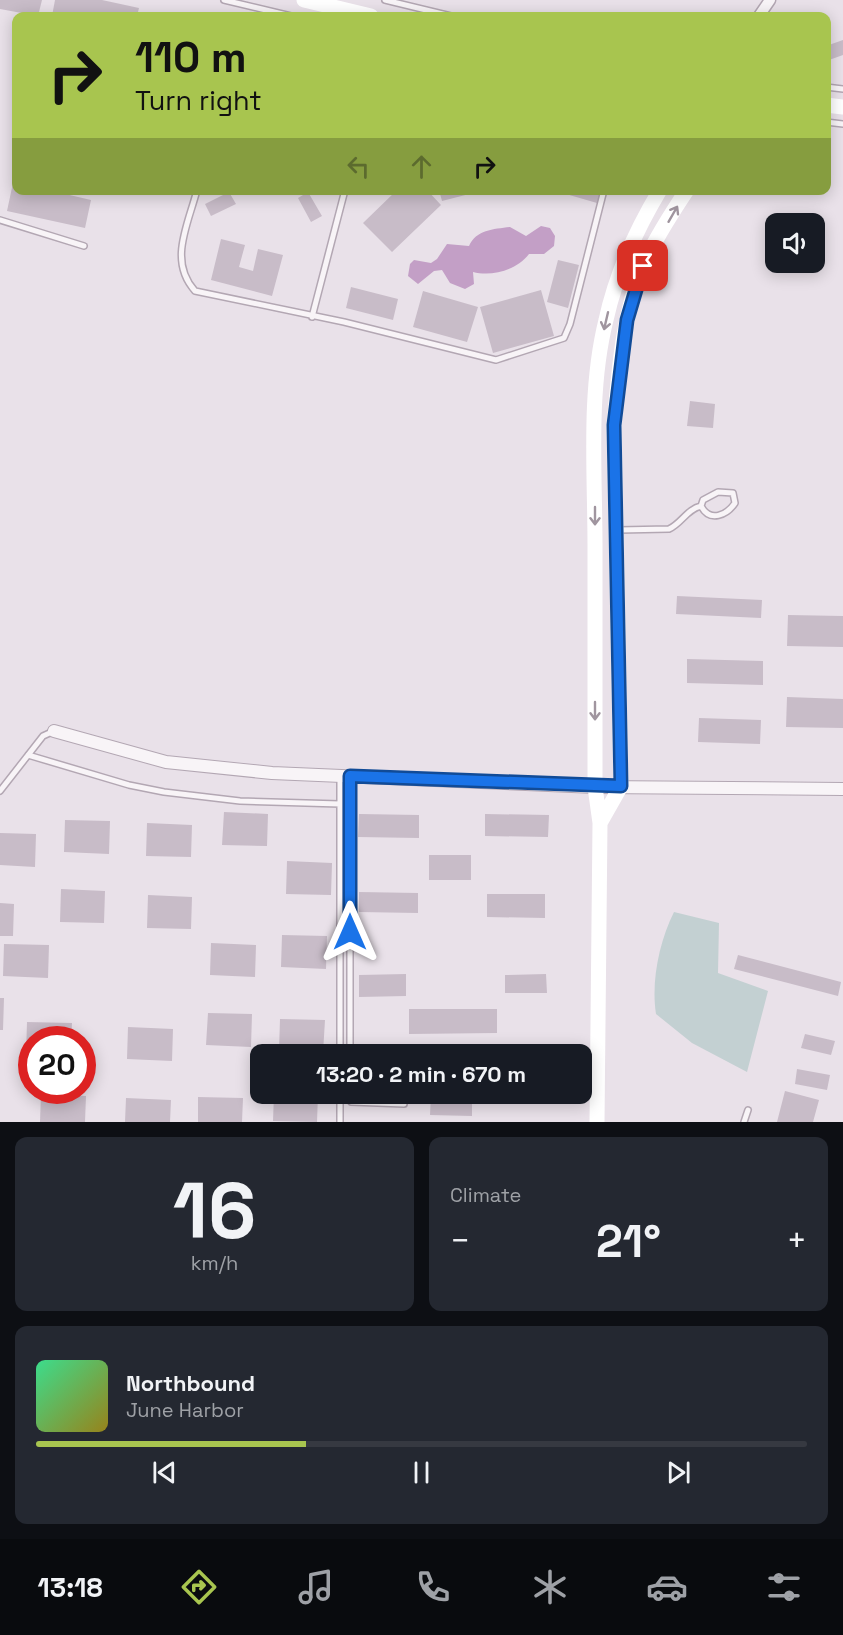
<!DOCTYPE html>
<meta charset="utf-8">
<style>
:root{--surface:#171b24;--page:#242831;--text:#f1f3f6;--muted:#9ea1a6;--line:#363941;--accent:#a8c54f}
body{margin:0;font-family:"Space Grotesk",sans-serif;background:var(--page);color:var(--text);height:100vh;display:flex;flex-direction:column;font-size:22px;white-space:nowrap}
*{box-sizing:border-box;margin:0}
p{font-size:20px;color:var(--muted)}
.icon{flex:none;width:33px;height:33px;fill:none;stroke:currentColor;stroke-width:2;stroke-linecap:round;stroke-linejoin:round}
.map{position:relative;height:1122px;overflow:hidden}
.side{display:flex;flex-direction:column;gap:15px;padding:15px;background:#0d0f14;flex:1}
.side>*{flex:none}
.banner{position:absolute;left:12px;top:12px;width:819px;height:183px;border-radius:12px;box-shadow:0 3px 15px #0003;background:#a8c54f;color:#111;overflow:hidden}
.buttons{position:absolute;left:765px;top:213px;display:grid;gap:12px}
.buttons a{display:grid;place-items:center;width:60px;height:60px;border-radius:12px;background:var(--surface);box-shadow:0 3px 15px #0003;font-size:30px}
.speed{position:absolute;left:18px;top:1026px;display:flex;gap:12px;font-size:30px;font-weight:700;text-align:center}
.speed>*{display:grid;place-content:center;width:78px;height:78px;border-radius:50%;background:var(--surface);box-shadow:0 3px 15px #0003;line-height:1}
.speed .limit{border:9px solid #d22;background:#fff;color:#111}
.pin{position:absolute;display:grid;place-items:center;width:51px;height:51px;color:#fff;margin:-26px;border-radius:12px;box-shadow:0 3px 9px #0006}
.me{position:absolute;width:66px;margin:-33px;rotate:0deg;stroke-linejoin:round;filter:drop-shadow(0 0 4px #0008)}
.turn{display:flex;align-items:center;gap:21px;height:126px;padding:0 24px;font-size:27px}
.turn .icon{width:78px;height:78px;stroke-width:2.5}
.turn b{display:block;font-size:42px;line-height:51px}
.lanes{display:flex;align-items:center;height:57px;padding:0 24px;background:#0003;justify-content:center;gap:30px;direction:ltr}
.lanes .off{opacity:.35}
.big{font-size:45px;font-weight:700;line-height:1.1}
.side .tile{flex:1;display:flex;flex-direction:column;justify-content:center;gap:9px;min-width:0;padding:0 21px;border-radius:12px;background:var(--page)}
.side .dial{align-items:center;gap:0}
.dial b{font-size:78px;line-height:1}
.song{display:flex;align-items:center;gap:18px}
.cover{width:72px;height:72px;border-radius:9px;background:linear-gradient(135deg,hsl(150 70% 55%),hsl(50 70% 35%))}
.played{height:6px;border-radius:3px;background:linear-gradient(90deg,var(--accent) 35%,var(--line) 35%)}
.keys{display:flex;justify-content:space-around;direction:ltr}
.heat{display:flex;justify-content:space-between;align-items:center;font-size:33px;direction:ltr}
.side .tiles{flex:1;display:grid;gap:15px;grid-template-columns:1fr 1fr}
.tile:last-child{grid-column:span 2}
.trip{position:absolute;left:250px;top:1044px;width:342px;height:60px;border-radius:12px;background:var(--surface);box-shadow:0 3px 15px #0003;font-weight:700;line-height:60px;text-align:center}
.tab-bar{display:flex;height:96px;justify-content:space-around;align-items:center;background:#090b0e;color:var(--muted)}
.tab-bar .icon{width:42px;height:42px}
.tab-bar .selected{color:var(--accent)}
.tab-bar b{font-size:27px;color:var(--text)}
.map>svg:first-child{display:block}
.green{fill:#c3d0d2}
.water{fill:#c39fc6}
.building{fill:#c8bcc8}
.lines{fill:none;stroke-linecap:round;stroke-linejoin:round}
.service-casing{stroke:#b3a7b3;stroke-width:8}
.minor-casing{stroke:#b3a7b3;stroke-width:13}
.tertiary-casing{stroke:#b3a7b3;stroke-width:14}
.service{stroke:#f8f4f7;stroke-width:5}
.minor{stroke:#f8f4f7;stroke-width:10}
.tertiary{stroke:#f8f4f7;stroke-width:12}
.secondary{stroke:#fff;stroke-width:15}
.oneway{stroke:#a0959f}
.route-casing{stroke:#114b97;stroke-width:15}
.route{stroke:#1a73e8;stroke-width:10}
</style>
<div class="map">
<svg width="843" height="1122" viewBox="0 0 843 1122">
<rect width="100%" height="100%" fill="#e9e1e9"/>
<!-- green -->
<path class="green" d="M674,912l45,11 -1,50 50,18 -21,81 -55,-29 -36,-29c-5,-32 3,-72 18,-102z"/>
<!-- water -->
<path class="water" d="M541,226l9,2 5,8 -1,10 -10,8h-15c-12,16 -37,23 -56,18l1,12 -9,5 -15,-6 -8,-13 -8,1 -16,13 -10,-8 2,-12 4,-4 17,3 6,-4 10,-15 22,2c7,-16 24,-17 41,-19l16,9z"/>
<!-- building -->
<path class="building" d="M0,0h42l-4,16 -38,-7z
M55,0h47l37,8 -2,8h-85z
M843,40v15l-14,5 -3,-14z
M13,183l3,1v6h32l43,10 -6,28 -78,-17z
M397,190h30l14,15 -49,47 -29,-29z
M439,190h42v1l-39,10z
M552,190h49l-4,13z
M229,192l7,12 -25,12 -6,-12z
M308,192l14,24 -11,6 -13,-24z
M221,239l24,6 -6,22 14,4 5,-22 25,6 -11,41 -61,-16z
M558,260l21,5 -11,43 -21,-6z
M351,287l47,12 -5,21 -47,-12z
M541,290l13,46 -61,17 -13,-46z
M423,291l55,16 -11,35 -54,-15z
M690,401l25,3 -2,24 -26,-2z
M677,596l85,4 -1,18 -85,-4z
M788,615l55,1v31l-56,-1z
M687,659l76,2v24l-76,-2z
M787,697l56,2v29l-57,-1z
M699,718l62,2 -1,24 -62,-2z
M224,812l44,2 -1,32 -45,-1z
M359,814l60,1v23l-61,-1z
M485,814l64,1 -1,22 -63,-1z
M65,820l45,1 -1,33 -45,-2z
M147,823l45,2 -1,32 -45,-1z
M0,833l36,1 -1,33 -35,-2z
M429,855h42v25h-42z
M287,861l45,2 -1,32 -45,-1z
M61,889l44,2 -1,32 -44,-1z
M359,892l59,1v20l-59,-1z
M487,894h58v24l-58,-1z
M148,895l44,2 -1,32 -44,-1z
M0,903l14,1 -1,32h-13z
M282,935l45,1 -1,33 -45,-2z
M211,943l45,2 -1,32 -45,-2z
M4,944l45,1 -1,33 -45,-2z
M738,955l103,27 -3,14 -104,-27z
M406,974v22l-47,1v-22z
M546,974l1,19h-42v-18z
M0,998h4l-1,32h-3z
M409,1009h88v24l-88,1z
M208,1013l44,1 -1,33 -45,-2z
M280,1019l45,1 -2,33 -44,-2z
M27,1022l45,1 -1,17h-39v14h-6z
M128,1027l45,2 -1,32 -45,-2z
M805,1034l30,7 -4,14 -30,-7z
M797,1069l33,6 -3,15 -32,-6z
M785,1091l34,9 -6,22h-36z
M41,1094l45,2 -1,26h-45z
M274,1094h44l-1,28 -44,-1z
M431,1094h41v22l-42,-1z
M198,1097l45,1 -1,24h-44z
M126,1098l45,2 -1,22h-45z"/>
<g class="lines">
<defs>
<path id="service" d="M224,0l67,16
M385,0l66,16
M826,87l17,2
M826,122l17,2
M197,190c-9,35 -29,71 -2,101l149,31 152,38 68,-22 6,-14 34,-134
M0,220l84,26
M312,317l33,-127
M718,492l15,1 2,10c-8,12 -25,20 -34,3l2,-6z
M619,530l50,-1c13,-6 18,-20 32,-23
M28,755l101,30 35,7 76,9 100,3v-28
M350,778v276
M0,791l43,-55 11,-5
M340,1054v-250
M340,1094v28
M350,1094l1,8 53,2
M744,1122l4,-12"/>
<path id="minor" d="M759,16l11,-16"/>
<path id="tertiary" d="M54,731l112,31 106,11 323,14 248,2"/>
</defs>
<!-- service casing -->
<use href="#service" class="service-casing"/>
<!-- minor casing -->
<use href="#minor" class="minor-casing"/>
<!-- tertiary casing -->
<use href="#tertiary" class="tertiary-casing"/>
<!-- service -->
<use href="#service" class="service"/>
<!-- minor -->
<use href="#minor" class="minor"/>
<!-- tertiary -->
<use href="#tertiary" class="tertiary"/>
<!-- secondary -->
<path class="secondary" d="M304,0l67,16
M826,105l17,2
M660,190c-24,40 -44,84 -54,130 -18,72 -11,152 -11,226 0,80 0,161 0,241l5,36 21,-37 -7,-361c5,-53 8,-109 29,-159 11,-26 28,-52 44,-76
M597,1122l3,-299"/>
</g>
<!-- one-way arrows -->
<defs><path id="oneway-shaft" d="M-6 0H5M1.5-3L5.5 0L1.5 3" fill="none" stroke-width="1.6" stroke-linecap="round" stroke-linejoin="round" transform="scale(1.5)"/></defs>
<g class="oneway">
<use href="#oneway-shaft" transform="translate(673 214) rotate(-60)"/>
<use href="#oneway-shaft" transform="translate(606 321) rotate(103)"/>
<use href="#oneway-shaft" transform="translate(595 516) rotate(90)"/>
<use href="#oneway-shaft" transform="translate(595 711) rotate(90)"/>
</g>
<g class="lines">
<defs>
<path id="route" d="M350,932v-156l271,10 -7,-361 13,-105 16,-54"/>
</defs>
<!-- route casing -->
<use href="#route" class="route-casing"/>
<!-- route -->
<use href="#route" class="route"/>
</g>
</svg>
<div class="buttons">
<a><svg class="icon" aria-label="sound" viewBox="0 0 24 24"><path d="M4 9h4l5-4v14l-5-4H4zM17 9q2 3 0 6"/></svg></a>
</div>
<div class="speed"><div class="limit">20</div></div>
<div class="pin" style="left:643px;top:266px;background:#d93025"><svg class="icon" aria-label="arrive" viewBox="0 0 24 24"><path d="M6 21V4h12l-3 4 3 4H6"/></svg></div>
<svg class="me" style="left:350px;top:932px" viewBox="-20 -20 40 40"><path d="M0-17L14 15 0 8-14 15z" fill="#1a73e8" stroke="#fff" stroke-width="4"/></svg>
<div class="trip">13:20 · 2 min · 670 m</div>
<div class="banner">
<div class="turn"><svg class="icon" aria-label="right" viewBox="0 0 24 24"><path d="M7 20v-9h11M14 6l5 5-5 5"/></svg><div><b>110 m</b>Turn right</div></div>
<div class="lanes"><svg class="icon off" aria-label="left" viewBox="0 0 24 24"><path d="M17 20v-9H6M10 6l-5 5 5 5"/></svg><svg class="icon off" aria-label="ahead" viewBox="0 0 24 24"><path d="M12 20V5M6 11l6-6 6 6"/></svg><svg class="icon" aria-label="right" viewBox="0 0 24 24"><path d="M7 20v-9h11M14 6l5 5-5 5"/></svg></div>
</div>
</div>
<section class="side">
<div class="tiles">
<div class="tile dial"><b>16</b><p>km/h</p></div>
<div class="tile"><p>Climate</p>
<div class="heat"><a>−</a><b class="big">21°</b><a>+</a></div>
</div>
<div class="tile">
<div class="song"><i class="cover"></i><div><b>Northbound</b><p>June Harbor</p></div></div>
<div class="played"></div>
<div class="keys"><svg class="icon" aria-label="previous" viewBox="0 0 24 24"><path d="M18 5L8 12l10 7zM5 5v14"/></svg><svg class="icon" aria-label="pause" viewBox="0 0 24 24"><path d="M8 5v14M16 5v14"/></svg><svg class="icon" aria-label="next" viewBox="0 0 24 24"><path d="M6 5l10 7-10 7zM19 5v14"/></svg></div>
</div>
</div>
</section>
<nav class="tab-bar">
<b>13:18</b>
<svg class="icon selected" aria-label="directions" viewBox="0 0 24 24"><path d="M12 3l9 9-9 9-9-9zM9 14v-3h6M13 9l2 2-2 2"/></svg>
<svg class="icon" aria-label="music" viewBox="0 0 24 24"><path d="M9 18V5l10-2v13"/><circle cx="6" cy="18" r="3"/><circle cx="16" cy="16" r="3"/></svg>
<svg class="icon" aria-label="phone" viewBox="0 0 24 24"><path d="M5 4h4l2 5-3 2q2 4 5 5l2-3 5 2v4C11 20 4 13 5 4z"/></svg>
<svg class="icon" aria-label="climate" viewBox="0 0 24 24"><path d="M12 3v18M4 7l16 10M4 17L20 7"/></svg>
<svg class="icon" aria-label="car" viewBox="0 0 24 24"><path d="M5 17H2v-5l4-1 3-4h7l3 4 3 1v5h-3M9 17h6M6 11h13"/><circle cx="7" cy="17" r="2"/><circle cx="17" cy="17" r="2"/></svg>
<svg class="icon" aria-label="filters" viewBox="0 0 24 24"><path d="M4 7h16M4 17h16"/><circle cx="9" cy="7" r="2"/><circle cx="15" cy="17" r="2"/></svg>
</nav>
